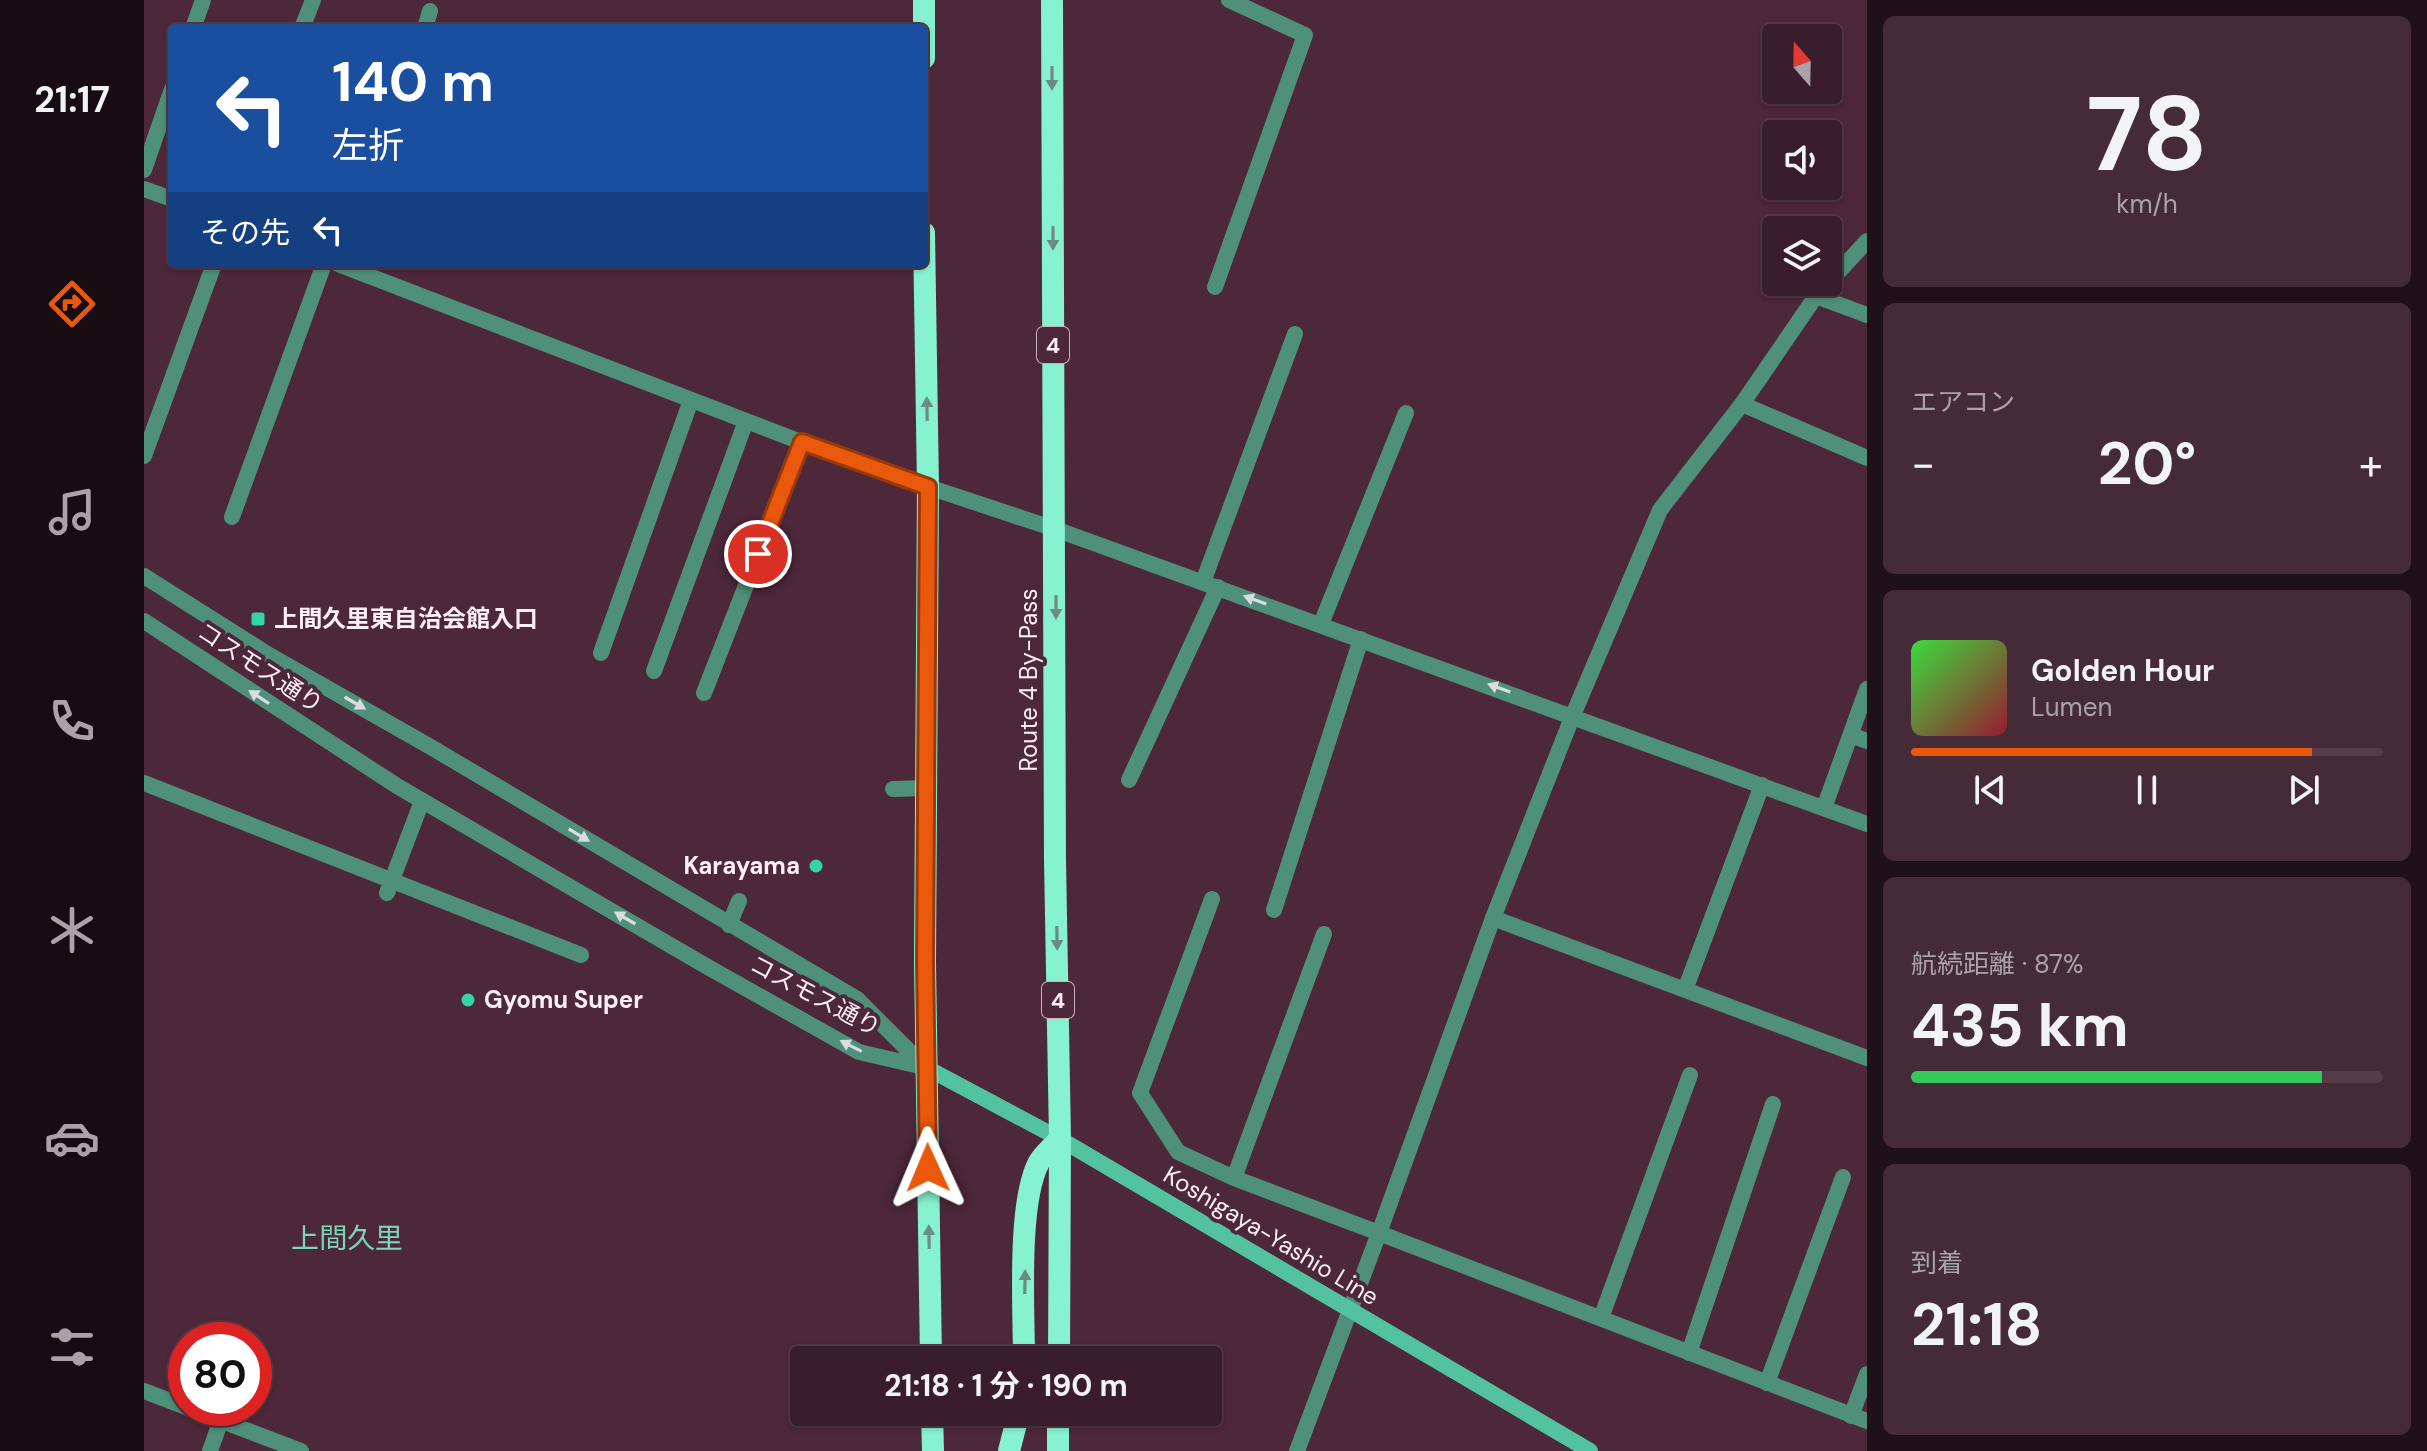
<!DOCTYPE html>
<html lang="ja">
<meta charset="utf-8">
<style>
:root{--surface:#3a1d2c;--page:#452a38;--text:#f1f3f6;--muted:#aba2a9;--line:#543b48;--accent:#ea580c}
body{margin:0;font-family:"DM Sans","Noto Sans JP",sans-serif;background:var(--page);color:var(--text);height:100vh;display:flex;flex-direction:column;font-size:30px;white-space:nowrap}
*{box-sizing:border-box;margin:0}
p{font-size:26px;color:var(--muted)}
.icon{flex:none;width:44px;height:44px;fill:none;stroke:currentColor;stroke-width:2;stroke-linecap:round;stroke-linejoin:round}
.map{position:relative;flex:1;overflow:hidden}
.details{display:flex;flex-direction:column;gap:16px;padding:16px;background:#201018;width:560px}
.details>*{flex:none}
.top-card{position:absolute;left:24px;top:24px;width:760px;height:244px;border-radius:8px;box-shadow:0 2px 6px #0004,0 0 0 2px var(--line);background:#1a4fa0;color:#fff;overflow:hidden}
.needle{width:52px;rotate:340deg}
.fabs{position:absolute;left:1618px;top:24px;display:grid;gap:16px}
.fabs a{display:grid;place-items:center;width:80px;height:80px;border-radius:8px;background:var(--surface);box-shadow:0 2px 6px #0004,0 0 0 2px var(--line);font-size:40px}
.speed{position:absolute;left:24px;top:1322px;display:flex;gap:16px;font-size:40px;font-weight:700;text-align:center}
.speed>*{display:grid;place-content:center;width:104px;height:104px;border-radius:50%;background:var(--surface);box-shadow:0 2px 6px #0004,0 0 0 2px var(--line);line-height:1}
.speed .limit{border:12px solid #d22;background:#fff;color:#111}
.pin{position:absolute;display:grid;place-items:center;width:68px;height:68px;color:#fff;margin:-34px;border:4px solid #fff;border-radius:50%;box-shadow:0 2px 8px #0007}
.me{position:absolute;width:88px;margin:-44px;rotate:359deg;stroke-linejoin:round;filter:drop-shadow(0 0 6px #0008)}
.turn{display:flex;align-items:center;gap:28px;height:168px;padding:0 32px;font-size:36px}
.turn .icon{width:104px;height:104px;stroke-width:2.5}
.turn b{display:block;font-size:56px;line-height:68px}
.then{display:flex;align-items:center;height:76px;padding:0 32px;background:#0003;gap:16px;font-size:30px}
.big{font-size:60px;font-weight:700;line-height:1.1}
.details .widget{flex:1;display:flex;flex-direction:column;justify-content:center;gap:12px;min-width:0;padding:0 28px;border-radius:12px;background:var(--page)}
.details .dial{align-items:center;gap:0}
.dial b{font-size:104px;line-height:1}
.song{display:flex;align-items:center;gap:24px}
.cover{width:96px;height:96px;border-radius:12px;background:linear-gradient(135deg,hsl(120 70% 55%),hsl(350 70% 35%))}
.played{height:8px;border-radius:4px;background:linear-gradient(90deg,var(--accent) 85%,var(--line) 85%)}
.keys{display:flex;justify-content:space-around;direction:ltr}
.heat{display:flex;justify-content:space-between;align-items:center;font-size:44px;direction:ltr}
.charge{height:12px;border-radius:6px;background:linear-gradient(90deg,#34c759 87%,var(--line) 0)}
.trip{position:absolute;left:646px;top:1346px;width:432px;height:80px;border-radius:8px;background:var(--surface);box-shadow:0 2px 6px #0004,0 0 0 2px var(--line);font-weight:700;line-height:80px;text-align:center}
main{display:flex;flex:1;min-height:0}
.menu{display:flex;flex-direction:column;width:144px;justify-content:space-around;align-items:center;background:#170c12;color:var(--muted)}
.menu .icon{width:56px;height:56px}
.menu .active{color:var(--accent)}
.menu b{font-size:36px;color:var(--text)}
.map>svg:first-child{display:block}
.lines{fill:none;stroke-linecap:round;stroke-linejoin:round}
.service{stroke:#4e9079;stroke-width:16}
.minor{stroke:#4e9079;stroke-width:16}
.tertiary{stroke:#4e9079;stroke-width:16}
.secondary{stroke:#52c29f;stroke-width:16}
.trunk{stroke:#87f2cf;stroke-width:22}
.oneway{fill:#6a8c84}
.oneway2{fill:#dbdcdd}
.route-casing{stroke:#983908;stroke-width:20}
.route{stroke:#ea580c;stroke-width:14}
.poi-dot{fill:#33d4a8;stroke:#4d273a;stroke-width:3}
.labels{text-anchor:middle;stroke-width:8;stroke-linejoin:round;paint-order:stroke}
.shield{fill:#4d273a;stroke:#c9b3be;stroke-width:2}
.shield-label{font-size:22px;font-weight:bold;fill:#feeff6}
.poi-label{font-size:24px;font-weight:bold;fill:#feeff6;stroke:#4d273a;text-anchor:start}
.street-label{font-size:24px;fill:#feeff6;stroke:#4d273a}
.quarter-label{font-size:28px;fill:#7bd7b7;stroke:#4d273a}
</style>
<main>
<nav class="menu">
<b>21:17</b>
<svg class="icon active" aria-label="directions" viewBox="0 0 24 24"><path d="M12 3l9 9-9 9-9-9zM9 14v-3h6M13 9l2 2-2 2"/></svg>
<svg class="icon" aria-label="music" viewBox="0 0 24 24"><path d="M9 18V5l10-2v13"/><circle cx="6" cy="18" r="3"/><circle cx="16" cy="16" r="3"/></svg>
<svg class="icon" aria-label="phone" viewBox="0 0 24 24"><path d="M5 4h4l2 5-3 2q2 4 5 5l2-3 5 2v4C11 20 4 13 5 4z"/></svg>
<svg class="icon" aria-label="climate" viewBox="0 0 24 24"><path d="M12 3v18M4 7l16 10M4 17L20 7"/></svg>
<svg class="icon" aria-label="car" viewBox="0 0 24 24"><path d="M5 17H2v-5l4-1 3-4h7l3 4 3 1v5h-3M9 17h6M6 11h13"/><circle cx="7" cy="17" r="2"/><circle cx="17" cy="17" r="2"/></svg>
<svg class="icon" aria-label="filters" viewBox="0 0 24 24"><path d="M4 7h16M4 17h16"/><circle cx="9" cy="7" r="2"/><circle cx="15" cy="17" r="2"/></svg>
</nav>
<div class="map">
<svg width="1723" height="1451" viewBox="0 0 1723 1451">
<rect width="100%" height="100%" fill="#4d273a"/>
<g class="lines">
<!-- service -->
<path class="service" d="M49,28l10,-28
M281,28l5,-17
M0,170l28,-81
M88,517l92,-253
M1059,582l92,-248
M1177,624l85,-211
M985,780l89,-193
M749,789l33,-1
M243,893l35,-92
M1068,899l-72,194 38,59 56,26 90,-244
M1130,910l87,-271
M585,925l10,-24
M1090,1178l145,55
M1457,1318l89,-243
M1545,1353l84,-249
M1623,1383l76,-206
M1707,1416l16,-42
M66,1451l11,-31"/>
<!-- minor -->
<path class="minor" d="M158,28l11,-28
M0,189l28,10
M194,264l515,198 202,67 812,295
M1071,287l90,-252 -76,-35
M1672,296l51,19
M1598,404l125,54
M0,456l70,-192
M457,653l90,-253
M510,671l92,-250
M560,693l98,-251
M1707,735l16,6
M0,783l437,172
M1680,808l43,-119
M1349,918l374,140
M1541,990l77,-205
M1235,1233l488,188"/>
<!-- tertiary -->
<path class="tertiary" d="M0,576l125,79 160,91 428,253 68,68
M0,621l253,165 309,180 153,86 65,15
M0,1391l42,16
M44,1408l113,43
M1153,1451l82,-218 114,-315 80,-203 87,-205 82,-106 74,-108 51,-55"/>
<!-- secondary -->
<path class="secondary" d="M781,1067l135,72 530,312"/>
<!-- trunk -->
<path class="trunk" d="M908,0l3,860 5,279 -1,221
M780,58v-58
M780,233l4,254 -3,475 6,398
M880,1360c0,-49 -7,-157 15,-198 5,-8 14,-16 21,-23
M788,1412l1,39
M865,1451l10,-39
M914,1451v-39"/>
</g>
<!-- one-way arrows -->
<defs><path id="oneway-solid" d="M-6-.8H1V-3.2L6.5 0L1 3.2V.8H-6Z" transform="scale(2)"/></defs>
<g class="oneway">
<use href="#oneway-solid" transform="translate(908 78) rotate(90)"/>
<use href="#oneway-solid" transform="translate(909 238) rotate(90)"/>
<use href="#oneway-solid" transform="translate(783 409) rotate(-91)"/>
<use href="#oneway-solid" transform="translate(912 607) rotate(90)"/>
<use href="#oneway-solid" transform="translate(913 938) rotate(89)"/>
<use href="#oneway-solid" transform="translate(785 1237) rotate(-91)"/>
<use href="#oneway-solid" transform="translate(881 1282) rotate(-89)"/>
</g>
<g class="oneway2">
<use href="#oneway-solid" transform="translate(1111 600) rotate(-160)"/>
<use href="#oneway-solid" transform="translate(1355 688) rotate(-160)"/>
<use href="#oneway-solid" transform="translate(115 697) rotate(-147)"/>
<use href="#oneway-solid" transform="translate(211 703) rotate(30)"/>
<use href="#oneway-solid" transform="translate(435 835) rotate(31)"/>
<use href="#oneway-solid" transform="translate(481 918) rotate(-150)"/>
<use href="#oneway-solid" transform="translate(707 1046) rotate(-153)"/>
</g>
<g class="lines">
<defs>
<path id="route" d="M614,554l44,-112 126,45 -3,475 3,206"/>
</defs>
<!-- route casing -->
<use href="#route" class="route-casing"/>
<!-- route -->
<use href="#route" class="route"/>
</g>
<!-- markers -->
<g class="poi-dot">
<rect x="106" y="611" width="16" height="16" rx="4"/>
<circle cx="672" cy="866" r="8"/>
<circle cx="324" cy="1000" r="8"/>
</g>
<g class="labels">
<!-- shield labels -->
<g class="shield">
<rect x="893" y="327" width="32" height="36" rx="6"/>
<rect x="898" y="982" width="32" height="36" rx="6"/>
</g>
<g class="shield-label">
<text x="909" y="353">4</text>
<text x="914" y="1008">4</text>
</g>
<!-- poi labels -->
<g class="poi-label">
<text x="130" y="627">上間久里東自治会館入口</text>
<text x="656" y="874" text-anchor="end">Karayama</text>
<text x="340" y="1008">Gyomu Super</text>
</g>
<!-- street labels -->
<g class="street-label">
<text transform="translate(116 668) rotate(33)" y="8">コスモス通り</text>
<text transform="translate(885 680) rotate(-90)" y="8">Route 4 By-Pass</text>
<text transform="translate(671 996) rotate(28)" y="8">コスモス通り</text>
<text transform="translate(1127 1236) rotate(31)" y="8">Koshigaya-Yashio Line</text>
</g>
<!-- quarter labels -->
<g class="quarter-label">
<text x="203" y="1248">上間久里</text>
</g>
</g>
</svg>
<div class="fabs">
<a><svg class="needle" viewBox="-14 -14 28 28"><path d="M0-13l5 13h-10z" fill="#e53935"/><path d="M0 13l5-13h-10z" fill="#aba2a9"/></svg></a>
<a><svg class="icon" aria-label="sound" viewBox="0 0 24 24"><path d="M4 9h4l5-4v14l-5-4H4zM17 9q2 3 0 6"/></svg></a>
<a><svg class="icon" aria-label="layers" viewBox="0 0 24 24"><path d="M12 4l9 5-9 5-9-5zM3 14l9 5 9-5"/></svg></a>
</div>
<div class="speed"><div class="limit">80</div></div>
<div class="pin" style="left:614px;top:554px;background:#d93025"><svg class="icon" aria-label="arrive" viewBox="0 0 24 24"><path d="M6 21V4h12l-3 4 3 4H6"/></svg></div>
<svg class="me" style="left:784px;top:1168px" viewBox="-20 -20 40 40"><path d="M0-17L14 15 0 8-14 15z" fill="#ea580c" stroke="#fff" stroke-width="4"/></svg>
<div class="trip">21:18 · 1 分 · 190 m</div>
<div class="top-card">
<div class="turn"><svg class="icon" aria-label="left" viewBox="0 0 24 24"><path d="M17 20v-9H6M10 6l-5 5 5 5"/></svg><div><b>140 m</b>左折</div></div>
<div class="then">その先<svg class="icon" aria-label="left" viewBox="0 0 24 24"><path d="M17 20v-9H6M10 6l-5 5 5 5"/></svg></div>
</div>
</div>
<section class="details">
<div class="widget dial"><b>78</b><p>km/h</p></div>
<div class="widget"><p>エアコン</p>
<div class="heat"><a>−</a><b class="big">20°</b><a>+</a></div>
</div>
<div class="widget">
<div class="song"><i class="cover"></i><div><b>Golden Hour</b><p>Lumen</p></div></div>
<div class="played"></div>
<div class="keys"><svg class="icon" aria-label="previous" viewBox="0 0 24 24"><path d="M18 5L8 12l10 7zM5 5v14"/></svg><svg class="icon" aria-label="pause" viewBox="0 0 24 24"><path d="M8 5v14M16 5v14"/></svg><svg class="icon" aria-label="next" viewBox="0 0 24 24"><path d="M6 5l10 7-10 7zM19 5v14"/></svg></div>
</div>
<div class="widget"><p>航続距離 · 87%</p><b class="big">435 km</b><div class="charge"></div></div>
<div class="widget"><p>到着</p><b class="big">21:18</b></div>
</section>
</main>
